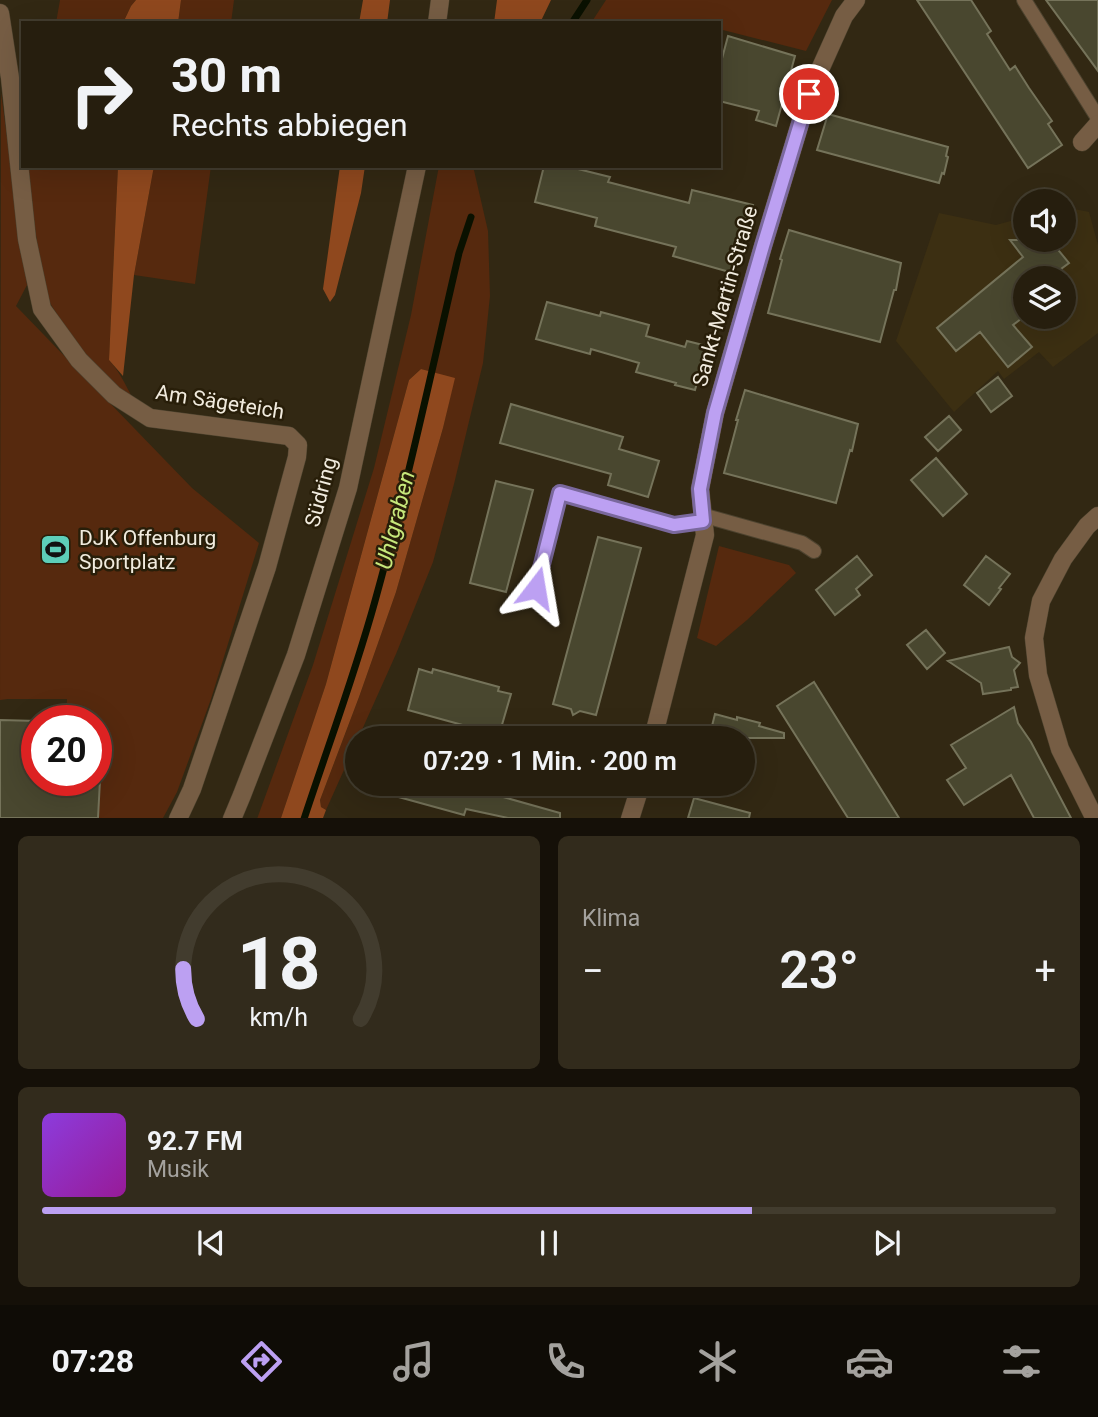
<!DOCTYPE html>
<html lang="de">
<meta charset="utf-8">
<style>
:root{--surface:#261e0e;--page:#322b1c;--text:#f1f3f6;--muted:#a4a29e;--line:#423c2e;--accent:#bca0f2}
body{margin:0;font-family:Roboto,sans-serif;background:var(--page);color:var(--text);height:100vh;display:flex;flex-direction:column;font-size:26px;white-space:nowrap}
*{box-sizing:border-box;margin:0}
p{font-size:23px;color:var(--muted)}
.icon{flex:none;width:38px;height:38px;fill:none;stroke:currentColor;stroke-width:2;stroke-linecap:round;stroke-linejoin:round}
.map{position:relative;height:818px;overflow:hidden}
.side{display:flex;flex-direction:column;gap:18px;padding:18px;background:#151008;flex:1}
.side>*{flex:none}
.guide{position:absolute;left:21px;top:21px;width:700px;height:147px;border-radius:0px;box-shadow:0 7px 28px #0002,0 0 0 2px var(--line);background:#261e0e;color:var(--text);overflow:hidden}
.buttons{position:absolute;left:1013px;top:189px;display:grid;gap:14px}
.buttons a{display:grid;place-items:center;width:63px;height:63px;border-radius:50%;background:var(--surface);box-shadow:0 7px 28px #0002,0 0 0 2px var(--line);font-size:35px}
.speed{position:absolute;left:21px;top:705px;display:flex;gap:14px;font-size:35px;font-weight:700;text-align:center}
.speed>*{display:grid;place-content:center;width:91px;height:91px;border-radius:50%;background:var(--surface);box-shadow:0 7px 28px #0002,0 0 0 2px var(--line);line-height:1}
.speed .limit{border:10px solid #d22;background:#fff;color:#111}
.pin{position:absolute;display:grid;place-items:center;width:60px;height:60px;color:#fff;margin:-30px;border:4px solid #fff;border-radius:50%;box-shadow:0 2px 7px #0007}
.me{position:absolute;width:77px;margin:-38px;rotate:14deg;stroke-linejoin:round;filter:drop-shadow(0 0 5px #0008)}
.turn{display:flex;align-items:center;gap:24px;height:147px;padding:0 35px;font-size:32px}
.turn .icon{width:91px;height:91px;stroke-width:2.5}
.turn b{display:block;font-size:49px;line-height:60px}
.big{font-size:52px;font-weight:600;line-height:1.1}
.side .card{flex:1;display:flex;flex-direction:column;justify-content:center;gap:10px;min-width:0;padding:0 24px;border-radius:10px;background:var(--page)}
.side .dial{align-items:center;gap:0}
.dial svg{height:182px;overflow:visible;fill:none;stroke:var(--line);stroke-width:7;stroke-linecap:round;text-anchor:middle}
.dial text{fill:var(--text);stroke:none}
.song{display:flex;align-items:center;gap:21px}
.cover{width:84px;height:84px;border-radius:10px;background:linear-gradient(135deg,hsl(270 70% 55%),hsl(300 70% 35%))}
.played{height:7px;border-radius:4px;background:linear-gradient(90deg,var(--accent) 70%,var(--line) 70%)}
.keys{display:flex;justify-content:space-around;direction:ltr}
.heat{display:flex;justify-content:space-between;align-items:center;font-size:38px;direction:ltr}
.side .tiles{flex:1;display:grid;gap:18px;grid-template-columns:1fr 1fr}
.card:last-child{grid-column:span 2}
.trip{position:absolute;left:345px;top:726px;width:410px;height:70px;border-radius:35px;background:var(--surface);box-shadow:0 7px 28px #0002,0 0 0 2px var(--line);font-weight:600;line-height:70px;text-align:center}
.tab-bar{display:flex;height:112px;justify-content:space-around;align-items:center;background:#0f0c06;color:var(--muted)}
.tab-bar .icon{width:49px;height:49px}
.tab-bar .selected{color:var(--accent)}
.tab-bar b{font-size:32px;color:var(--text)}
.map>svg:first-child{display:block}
.built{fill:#3c2f12;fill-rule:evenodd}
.green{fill:#56290e}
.forest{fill:#8f481e}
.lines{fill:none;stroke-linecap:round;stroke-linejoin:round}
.stream{stroke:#0a1100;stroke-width:7}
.building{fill:#49472f;stroke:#75735a;stroke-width:2}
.service-casing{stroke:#4d432f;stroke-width:16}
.minor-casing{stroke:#4d432f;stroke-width:19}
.tertiary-casing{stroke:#4d432f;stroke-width:19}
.service{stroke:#765d44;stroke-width:14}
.minor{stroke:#765d44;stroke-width:18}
.tertiary{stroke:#765d44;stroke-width:18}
.route-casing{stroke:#7a689d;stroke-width:18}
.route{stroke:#bca0f2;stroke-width:12}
.labels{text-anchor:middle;stroke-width:5;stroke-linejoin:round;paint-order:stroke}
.street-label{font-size:21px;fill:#f1ebde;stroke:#281e09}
.poi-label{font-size:21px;fill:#f1ebde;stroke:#281e09;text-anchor:start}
.water-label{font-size:23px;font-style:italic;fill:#c7e87b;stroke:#281e09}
</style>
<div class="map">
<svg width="1098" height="819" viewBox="0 0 1098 819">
<rect width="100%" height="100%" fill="#322813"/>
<!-- built -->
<path class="built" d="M1064,207l25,5 9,33v88l-45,34 -14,-15 -35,27 -6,-8 -44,41 -58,-71 43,-128 57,12 29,-8 1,23h38zM1026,278h38v39h-38z"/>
<!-- green -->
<path class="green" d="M60,0h76l-5,6 -8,17h-67z
M181,0h53l-3,23h-53z
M606,0h226l-26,51 -87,-22v-6h-128z
M1,93l26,192 -11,21 176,182 67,55 -48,156 -34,93 -14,26h-65l4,-94h-6v-3h-30l1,-22h-59l-8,1z
M26,166h92l-9,194c11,13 14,20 22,35l-16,-8 -36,-38 -31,-49 -9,-44z
M154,166h57l-16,118 -61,-9z
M439,166h34l15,65 2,65 -7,67 -29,121 -21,78 -37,92 -70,156 -5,-3 -1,-7 39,-103 37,-105 47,-164 11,-49 -33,-10 -12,11 -83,304 -45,134 -24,1 56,-154 61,-197 37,-153z
M719,546l70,19 7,8 -49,47 -31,26 -19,-8z"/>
<!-- forest -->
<path class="forest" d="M136,0h45l-3,23h-55l8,-17z
M363,0h27l-3,23h-28z
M497,0h54l-11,23h-46z
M118,166h36l-20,109 -11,101 -14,-16z
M340,166h25l-4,27 -26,102 -5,7 -7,-13z
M421,369l34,9 -12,50 -47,164 -37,105 -39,103 1,7 5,3 -3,8h-42l45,-134 83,-304z"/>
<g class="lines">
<!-- stream -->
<path class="stream" d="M572,23l15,-23
M304,819c24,-73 51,-145 71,-218 32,-115 57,-232 84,-348l12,-36"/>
</g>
<!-- building -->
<path class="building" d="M917,0h54l20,31 -4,3 23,36 5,-4 14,22 23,33 -4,3 14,21 -34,23z
M1046,0h52v71z
M728,36l67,20 -19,70 -20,-6 3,-9 -40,-10v-31z
M828,114l120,33 -2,9 2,1 -4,17 -2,-1 -3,10 -122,-33z
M544,166h22l44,11 -2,5 81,21 3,-13 61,15 -20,68 -60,-17 3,-9 -81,-21 2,-8 -62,-16z
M789,230l112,33 -5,27h-2l-14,52 -112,-29 14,-53 -2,-1z
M1010,240h40l19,23 -8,6 7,9h-42v37l-13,10 19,22 -24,20 -28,-35 -24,19 -19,-23 86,-71z
M547,302l53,14 1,-4 48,13 -3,11 39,11 2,-6 20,5 -12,44 -20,-5 1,-2 -40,-11 3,-9 -48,-14 -1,5 -54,-15z
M998,377l14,19 -21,16 -14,-19z
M745,390l113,34 -6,27 -2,-1 -14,53 -112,-30 14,-53h-2z
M511,404l112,33 -4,12 40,12 -11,36 -40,-12 3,-11 -111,-31z
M949,416l12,14 -23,21 -13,-14z
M936,458l31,36 -24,22 -32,-36z
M496,481l37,9 -27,102 -36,-9z
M598,537l43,11 -45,167 -16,-4 -7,4 -2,-6 -18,-5z
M857,556l15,19 -16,14 4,6 -25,20 -19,-25z
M986,556l24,18 -11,14 2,1 -12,16 -25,-20z
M926,630l19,23 -18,16 -20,-24z
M1009,647l3,10 8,6 -6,7 4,17 -7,1v2l-28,4 -2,-11 -33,-22z
M419,669l13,4 1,-4 66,18 -1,4 13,3 -12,41 -91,-25z
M814,682l85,136h-51l-71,-112z
M1014,707l4,16 13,19 40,76h-37l-23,-43 -47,30 -17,-25 19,-12 -15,-23z
M715,714l22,6v-3l23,6 -1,3 25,7v5h-69l-4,-8z
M0,720l37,1v59h63l-2,38h-98z
M374,784h117l-2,9 71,20v5h-52l-42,-9 -2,6 -91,-25z
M694,798l56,15 -1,5h-61z"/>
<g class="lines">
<defs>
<path id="service" d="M1024,0l74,118
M702,515l100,28 12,8
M536,588l24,-95 114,32 29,-4"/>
<path id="minor" d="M0,13l10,65 17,161 15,70 37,51 35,35 36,23 139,18 9,9 -1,12 -30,110 -75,222 -14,30
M1082,142l16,-18
M653,738l52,-203 -5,-46 15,-76 48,-167 46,-152 35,-78 12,-16
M630,819l11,-35
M1095,819l-35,-70 -22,-74 -4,-37 7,-37 22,-42 24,-33 11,-10"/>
<path id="tertiary" d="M437,23l3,-23
M232,819l10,-24 54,-140 52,-167 69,-322"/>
</defs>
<!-- service casing -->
<use href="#service" class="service-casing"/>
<!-- minor casing -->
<use href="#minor" class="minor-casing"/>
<!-- tertiary casing -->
<use href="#tertiary" class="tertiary-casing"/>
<!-- service -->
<use href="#service" class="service"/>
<!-- minor -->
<use href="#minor" class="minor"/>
<!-- tertiary -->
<use href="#tertiary" class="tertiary"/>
</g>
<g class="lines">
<defs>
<path id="route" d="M536,588l24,-95 114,32 29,-4 -3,-32 15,-76 48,-167 46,-152"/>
</defs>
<!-- route casing -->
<use href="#route" class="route-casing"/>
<!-- route -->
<use href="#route" class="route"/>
</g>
<!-- icons -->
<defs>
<symbol id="stadium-square" viewBox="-11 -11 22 22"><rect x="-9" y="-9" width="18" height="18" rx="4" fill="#5dceb9" stroke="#281e09"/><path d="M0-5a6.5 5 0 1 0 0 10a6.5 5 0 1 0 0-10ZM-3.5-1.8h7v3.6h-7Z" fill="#111"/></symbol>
</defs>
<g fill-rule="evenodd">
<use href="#stadium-square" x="38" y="532" width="35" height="35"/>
</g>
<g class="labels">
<!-- street labels -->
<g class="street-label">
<text transform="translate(725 296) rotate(-74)" y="7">Sankt-Martin-Straße</text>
<text transform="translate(220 402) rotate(9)" y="7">Am Sägeteich</text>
<text transform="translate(321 492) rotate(-75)" y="7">Südring</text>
</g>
<!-- poi labels -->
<g class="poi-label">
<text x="79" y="545">DJK Offenburg<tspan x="79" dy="24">Sportplatz</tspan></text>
</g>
<!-- water labels -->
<g class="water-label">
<text transform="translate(395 520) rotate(-76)" y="8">Uhlgraben</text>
</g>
</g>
</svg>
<div class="buttons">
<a><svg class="icon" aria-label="sound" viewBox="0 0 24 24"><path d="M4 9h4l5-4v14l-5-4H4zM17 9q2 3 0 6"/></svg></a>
<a><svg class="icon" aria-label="layers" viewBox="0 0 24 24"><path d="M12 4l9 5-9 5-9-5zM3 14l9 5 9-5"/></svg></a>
</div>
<div class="speed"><div class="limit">20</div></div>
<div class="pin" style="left:809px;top:94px;background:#d93025"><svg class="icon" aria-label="arrive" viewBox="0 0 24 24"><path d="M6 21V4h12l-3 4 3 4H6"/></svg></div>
<svg class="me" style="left:536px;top:588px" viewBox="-20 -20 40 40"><path d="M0-17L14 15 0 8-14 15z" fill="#bca0f2" stroke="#fff" stroke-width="4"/></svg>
<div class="trip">07:29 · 1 Min. · 200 m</div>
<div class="guide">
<div class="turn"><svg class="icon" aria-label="right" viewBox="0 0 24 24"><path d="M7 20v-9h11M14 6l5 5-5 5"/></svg><div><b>30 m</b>Rechts abbiegen</div></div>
</div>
</div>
<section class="side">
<div class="tiles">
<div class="card dial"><svg viewBox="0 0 100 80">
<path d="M14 69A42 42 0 1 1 86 69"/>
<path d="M14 69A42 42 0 0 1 8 47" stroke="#bca0f2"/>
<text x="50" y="56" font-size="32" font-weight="700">18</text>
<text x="50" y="72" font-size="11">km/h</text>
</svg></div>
<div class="card"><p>Klima</p>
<div class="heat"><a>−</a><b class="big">23°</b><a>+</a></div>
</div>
<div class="card">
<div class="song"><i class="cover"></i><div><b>92.7 FM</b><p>Musik</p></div></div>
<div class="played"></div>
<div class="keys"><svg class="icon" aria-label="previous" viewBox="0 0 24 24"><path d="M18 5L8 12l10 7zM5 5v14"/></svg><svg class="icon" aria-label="pause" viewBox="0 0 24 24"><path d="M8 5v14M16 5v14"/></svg><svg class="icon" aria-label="next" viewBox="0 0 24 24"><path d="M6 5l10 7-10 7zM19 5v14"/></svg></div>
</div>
</div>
</section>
<nav class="tab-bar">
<b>07:28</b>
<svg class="icon selected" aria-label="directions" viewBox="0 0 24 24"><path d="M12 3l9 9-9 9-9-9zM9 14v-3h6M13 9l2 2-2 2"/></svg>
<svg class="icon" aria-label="music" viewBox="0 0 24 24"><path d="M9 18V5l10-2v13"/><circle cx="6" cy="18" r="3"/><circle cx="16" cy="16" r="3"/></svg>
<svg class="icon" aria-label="phone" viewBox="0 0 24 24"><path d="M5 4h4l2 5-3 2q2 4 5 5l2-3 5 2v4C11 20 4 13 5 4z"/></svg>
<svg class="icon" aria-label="climate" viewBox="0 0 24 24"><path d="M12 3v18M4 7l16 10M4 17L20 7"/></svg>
<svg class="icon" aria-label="car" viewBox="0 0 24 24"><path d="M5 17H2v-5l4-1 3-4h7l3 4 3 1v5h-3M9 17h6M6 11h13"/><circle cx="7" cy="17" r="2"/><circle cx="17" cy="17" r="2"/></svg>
<svg class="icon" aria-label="filters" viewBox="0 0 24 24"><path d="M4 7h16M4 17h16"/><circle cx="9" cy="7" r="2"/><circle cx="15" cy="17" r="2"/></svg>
</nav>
